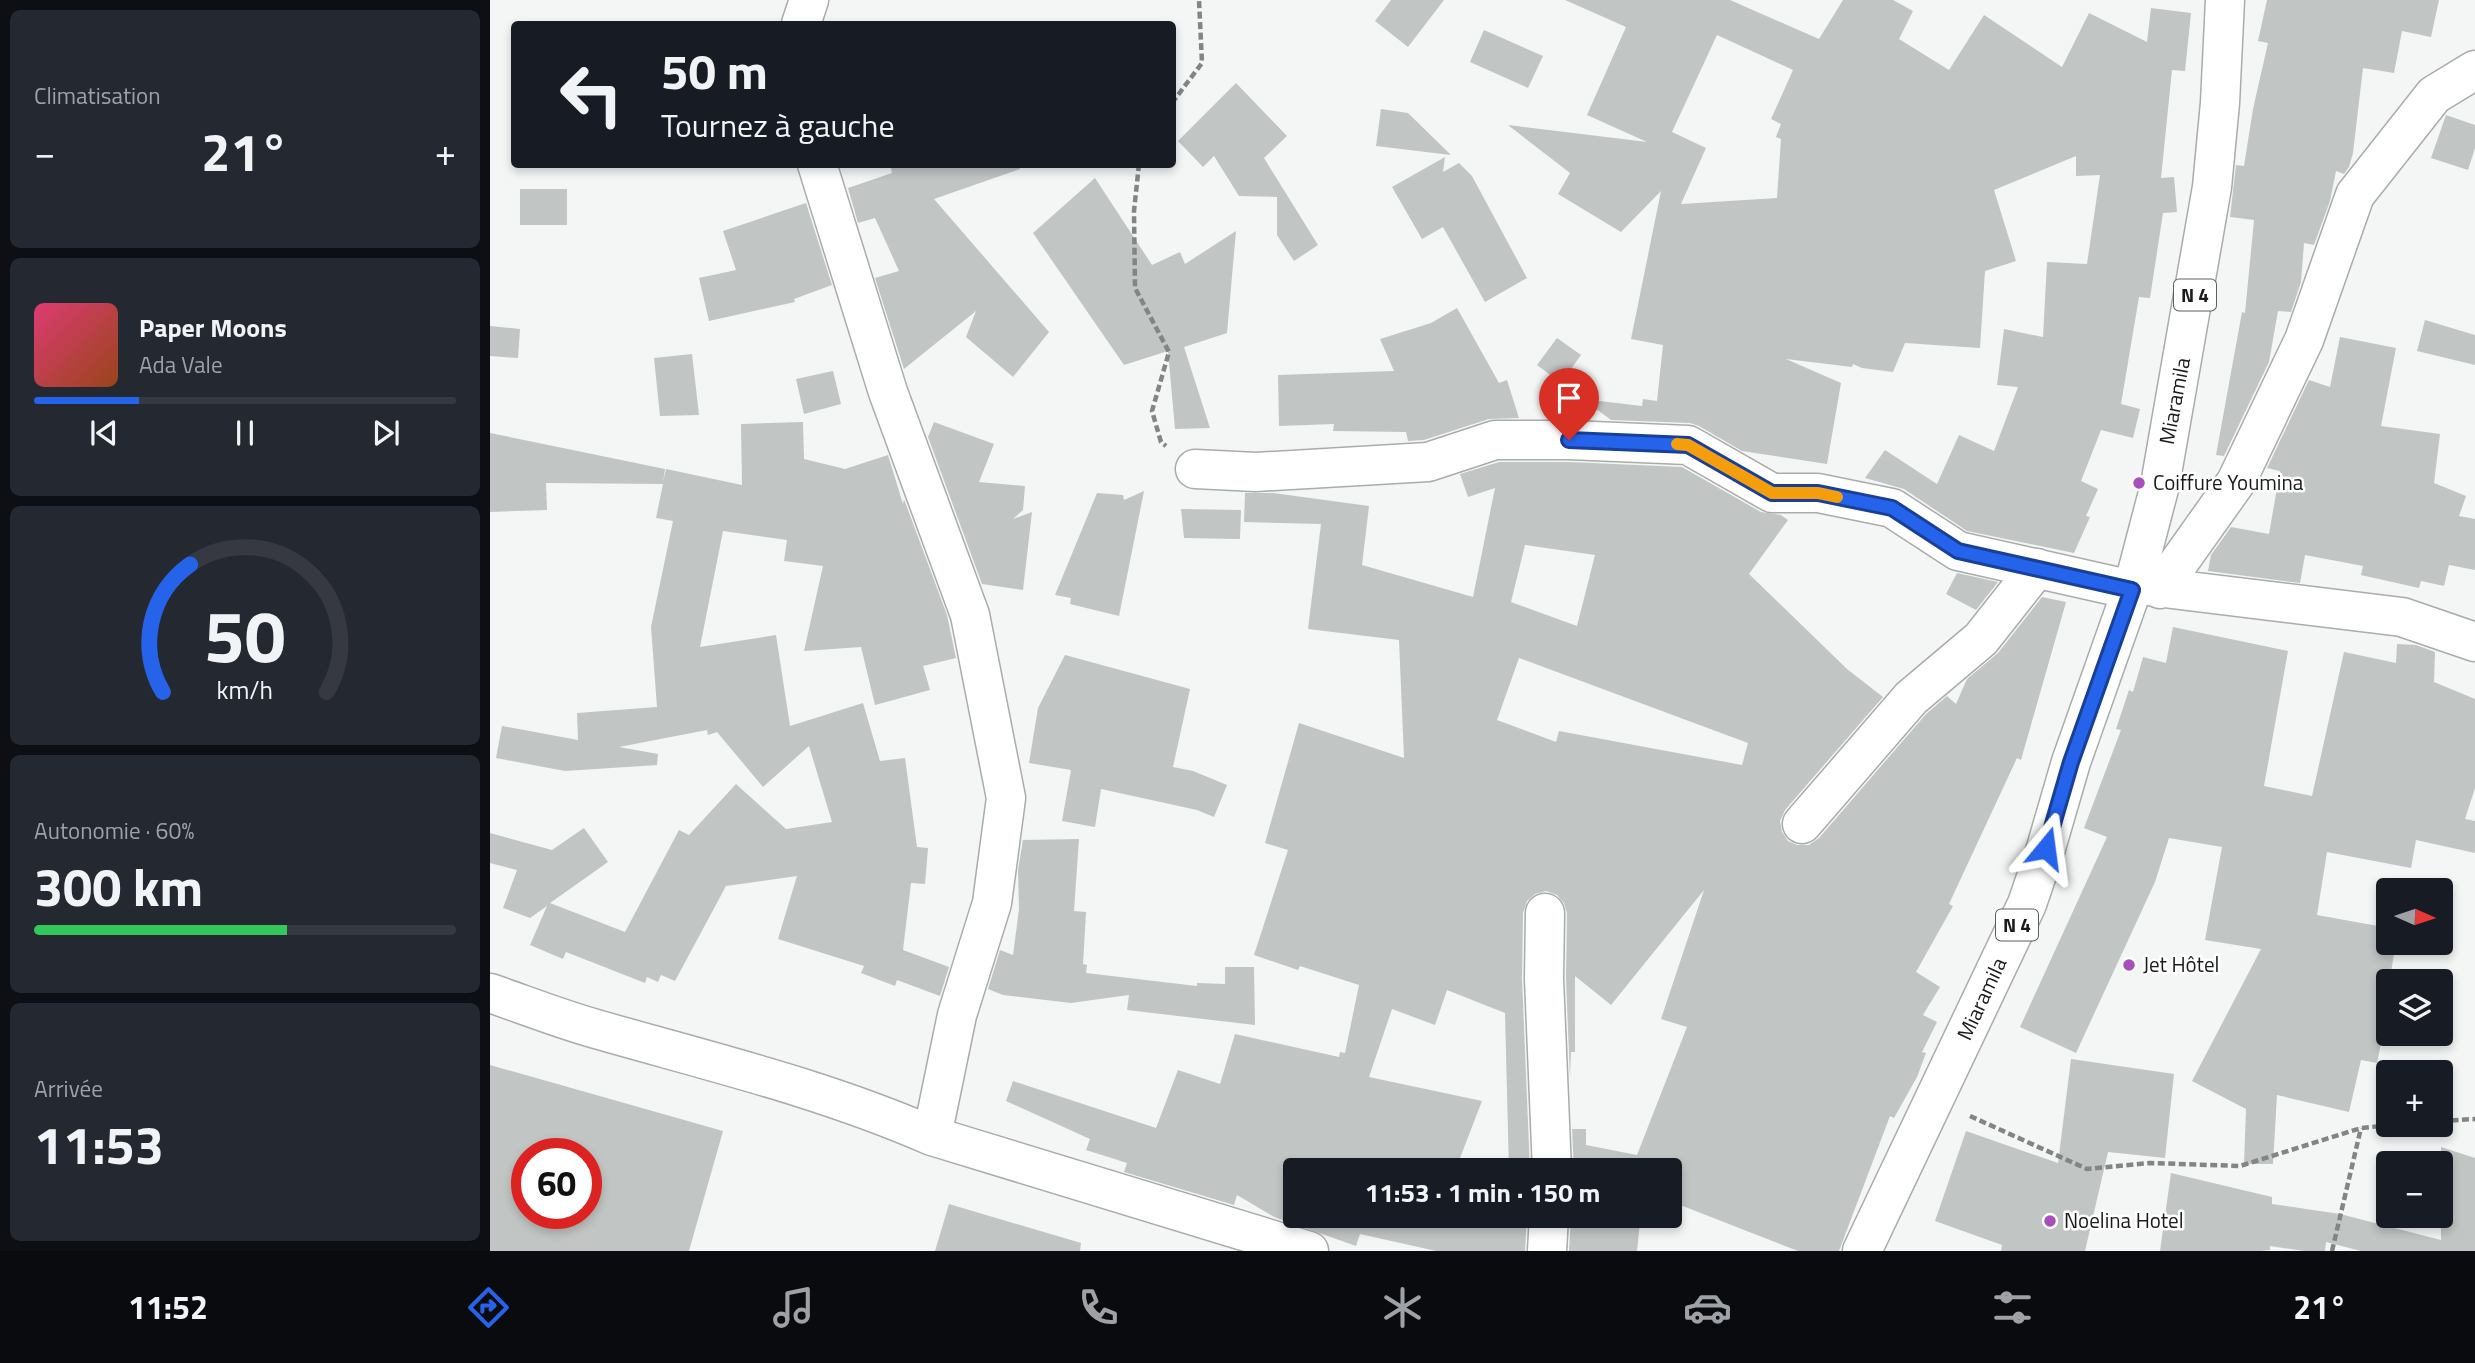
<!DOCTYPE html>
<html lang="fr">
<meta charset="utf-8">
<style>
:root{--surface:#171b24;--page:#242831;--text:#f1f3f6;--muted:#9ea1a6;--line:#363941;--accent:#2563eb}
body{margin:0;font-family:"Titillium Web",sans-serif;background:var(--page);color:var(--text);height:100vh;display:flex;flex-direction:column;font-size:26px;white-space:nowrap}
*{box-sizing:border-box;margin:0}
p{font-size:23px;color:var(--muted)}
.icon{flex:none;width:38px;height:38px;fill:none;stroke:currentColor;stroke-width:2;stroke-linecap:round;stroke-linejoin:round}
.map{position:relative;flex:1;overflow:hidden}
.sheet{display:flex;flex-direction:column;gap:10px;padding:10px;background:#0d0f14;width:490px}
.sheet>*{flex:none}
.hud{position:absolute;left:21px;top:21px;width:665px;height:147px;border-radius:7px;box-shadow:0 4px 10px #0003;background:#171b24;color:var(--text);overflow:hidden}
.needle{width:46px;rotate:93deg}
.tools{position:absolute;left:1886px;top:878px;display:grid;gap:14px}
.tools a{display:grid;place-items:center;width:77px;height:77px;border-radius:7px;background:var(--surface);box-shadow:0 4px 10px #0003;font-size:35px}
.speed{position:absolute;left:21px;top:1138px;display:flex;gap:14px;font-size:35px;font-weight:700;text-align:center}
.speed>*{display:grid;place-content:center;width:91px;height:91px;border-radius:50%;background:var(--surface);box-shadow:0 4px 10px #0003;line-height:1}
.speed .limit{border:10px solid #d22;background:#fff;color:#111}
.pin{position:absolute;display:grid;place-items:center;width:60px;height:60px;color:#fff;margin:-72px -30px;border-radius:50% 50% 50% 0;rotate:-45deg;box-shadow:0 0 7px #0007}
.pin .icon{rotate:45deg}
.me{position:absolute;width:77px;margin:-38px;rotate:16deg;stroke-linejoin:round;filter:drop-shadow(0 0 5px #0008)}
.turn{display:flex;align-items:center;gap:24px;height:147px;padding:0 35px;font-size:32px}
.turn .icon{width:91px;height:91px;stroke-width:2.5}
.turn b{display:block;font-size:49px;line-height:60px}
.big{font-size:52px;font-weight:700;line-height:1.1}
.sheet .widget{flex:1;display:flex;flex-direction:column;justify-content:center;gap:10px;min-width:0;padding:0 24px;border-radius:10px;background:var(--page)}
.sheet .dial{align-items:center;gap:0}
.dial svg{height:182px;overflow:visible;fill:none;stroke:var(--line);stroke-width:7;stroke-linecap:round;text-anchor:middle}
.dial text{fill:var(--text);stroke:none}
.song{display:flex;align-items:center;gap:21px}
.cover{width:84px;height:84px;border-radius:10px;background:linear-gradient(135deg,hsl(340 70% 55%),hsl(20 70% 35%))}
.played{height:7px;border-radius:4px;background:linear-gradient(90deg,var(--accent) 25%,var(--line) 25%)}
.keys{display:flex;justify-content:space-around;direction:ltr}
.heat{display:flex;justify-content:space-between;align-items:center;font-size:38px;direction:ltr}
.charge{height:10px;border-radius:5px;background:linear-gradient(90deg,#34c759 60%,var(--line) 0)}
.trip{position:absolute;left:793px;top:1158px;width:399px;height:70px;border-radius:7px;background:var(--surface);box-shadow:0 4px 10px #0003;font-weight:700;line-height:70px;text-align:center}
.tab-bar{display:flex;height:112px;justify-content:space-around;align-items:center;background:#090b0e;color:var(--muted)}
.tab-bar .icon{width:49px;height:49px}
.tab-bar .selected{color:var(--accent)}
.tab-bar b{font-size:32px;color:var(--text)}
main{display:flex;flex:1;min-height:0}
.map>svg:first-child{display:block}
.building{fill:#c1c5c3;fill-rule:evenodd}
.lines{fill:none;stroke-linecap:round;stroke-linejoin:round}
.street-casing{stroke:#a8acaa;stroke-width:41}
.primary-casing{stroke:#a8acaa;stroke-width:41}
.path{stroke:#838584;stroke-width:4.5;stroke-dasharray:7 3.5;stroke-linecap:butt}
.street{stroke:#fff;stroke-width:38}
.primary{stroke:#fff;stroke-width:38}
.route-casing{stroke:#184099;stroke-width:18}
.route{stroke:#2563eb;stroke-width:12}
.slow{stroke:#f59e0b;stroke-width:12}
.poi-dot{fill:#a84fbc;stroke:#fff;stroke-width:2.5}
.labels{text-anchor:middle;stroke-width:5;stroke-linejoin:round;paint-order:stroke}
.shield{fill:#fff;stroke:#5f5f5f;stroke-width:2}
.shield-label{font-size:19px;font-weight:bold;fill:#1a1b1b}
.street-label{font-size:21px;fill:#1a1b1b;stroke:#fff}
.poi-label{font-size:21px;fill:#1a1b1b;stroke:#fff;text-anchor:start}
</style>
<main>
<section class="sheet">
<div class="widget"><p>Climatisation</p>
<div class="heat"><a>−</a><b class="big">21°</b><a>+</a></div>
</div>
<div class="widget">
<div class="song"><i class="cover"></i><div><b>Paper Moons</b><p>Ada Vale</p></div></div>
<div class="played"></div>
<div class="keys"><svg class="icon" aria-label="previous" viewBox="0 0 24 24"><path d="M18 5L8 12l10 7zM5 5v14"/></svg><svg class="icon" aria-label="pause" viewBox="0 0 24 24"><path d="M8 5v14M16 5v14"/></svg><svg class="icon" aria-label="next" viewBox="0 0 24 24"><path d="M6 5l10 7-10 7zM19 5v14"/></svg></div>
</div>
<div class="widget dial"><svg viewBox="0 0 100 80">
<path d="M14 69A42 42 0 1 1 86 69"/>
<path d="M14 69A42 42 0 0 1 26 13" stroke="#2563eb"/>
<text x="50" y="56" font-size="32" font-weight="700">50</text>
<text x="50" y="72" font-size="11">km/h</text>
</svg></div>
<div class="widget"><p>Autonomie · 60%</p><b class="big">300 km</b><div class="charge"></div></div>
<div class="widget"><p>Arrivée</p><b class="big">11:53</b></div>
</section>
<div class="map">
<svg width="1985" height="1251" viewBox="0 0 1985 1251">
<rect width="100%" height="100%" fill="#f3f6f5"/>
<!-- building -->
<path class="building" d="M901,0h53l-36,47 -33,-26z
M1075,0h165l89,39 24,-39h50l20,11 -14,28 50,31 35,-55 78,52 27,-54 58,29 4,-34 40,5 -6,58 -13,-1 -11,108 13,-1 3,35 -14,1 -13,85 -11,-1 -18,107 19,5 -7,29 -32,-8 -20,51 17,8 -12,27 4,1 -16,36 -107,-22 -63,-42 -39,-11 20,-28 52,34 22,-49 35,16 24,-64 -21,-2 7,-56 39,8 4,-75 40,2 13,-89 -24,1v-20l-82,34 22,71 -31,10 -5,77 -75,-5 -12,29 -31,-4 -9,-4 -1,3 -66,-8 55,24 -14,81 -85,-13 -43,-25 -9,-3 -79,-3 -28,-21 59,7 1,-7 14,2 6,-56 -32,-6 30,-148 -40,41 -63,-38 12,-21 -62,-48 139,17 -60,-27 39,-88zM1227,35l76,35 -22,49 10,5 -5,13 5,2 -4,59 -96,6 25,-56 -34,-16z
M1777,0h172l-8,37 -29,-6 -8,42 -31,-5 -10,85 -4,14 -5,7 -8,-3 -6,30 -16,44 -10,-2 -3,39 -10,30 -13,-1 -9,51 -45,94 -8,-1 26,-143 3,1 9,-93 -24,-3 6,-52 8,1 9,-57 15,-66 -10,-2z
M994,30l59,26 -15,32 -58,-26z
M746,83l51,53 -23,22 54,87 -24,16 -17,-26v-38l-38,-1 -25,-40 -11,11 -25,-26z
M891,109l27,4 43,42 -75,-9z
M1956,115l29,10v23l-7,22 -37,-12z
M955,157l-2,15 16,-9 13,13 55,102 -42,24 -42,-75 -21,12 -30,-52z
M400,164h129l1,5 -86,30 115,133 -36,45 -47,-40 10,-26 -72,58 -29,-91 24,-7 -24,-53 -17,5 -10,-35 44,-15z
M605,178l57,87 28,-13 5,12 51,-33 -9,102 -43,14 26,81 -35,1 -7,-78 -44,14 -91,-132z
M30,189h47v36h-47z
M316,203l26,82 -38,14 1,3 -86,19 -10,-43 37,-8 -13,-39z
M967,308l42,75 8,-3 12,38 -30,1 -65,21 -16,1 -2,-9 -73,-1 1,-7 -55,2 -1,-51 116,-4 -14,-32 51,-16z
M1935,320l50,15v30l-58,-14z
M0,326l30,3 -2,29 -28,-2z
M1850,337l56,11 -15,78 59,8 -6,49 32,13 -7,20 16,3v51l-26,-5 -5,21 -23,-5 -2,7 -58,-13 2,-9 -58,-11 -5,28 -92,-12 3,-16 20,-28 38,7 11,-63 -13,-3 42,-88 21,7z
M1067,338l24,17 -20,28 -24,-18z
M202,354l7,61 -39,1 -6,-58z
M343,371l8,33 -37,10 -8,-35z
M313,422l1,37 41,10 43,-14 15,49 1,-5 43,116 9,43 -33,8 7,24 -55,15 -14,-58 -57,4 19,-85 -39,-5 3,-21 -64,-9 -23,116 76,-12 14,91 73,-23 17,58 25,-3 12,89 11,1 -3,36 -14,-1 -8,67 46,17 -9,29 -43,-16 -2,6 -34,-13 3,-7 -86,-27 19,-63 -71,10 -51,95 -14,-6 -3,7 -11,-5 -2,6 -79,-31 -3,7 -33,-14 17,-39 -17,12 -27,-10 14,-38 -27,-7v-30l62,17 32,-22 24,34 -58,41 75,29 54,-102 10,5 47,-51 50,45 46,-7 -23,-76 -46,41 -46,-55 -9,3 -1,-5 -88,17 39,7 -1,11 -92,6 -69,-13 6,-32 76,14 -1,-27 80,-6 -6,-80 22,-106 -17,-3 7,-34 -117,-1 1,27 -57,2v-79l175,36 -2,13 3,-13 76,16 -1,-61z
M444,422l60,22 -15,38 46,4 -2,24 -10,9 19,-7 -9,78 -41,-6 -54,-147z
M1009,462h70l113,5 79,45 20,3 7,5 -39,54 98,95 36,28 -98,113 -5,11 2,11 6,9 9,4h12l10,-7 107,-124 21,-18 9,8 11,-25 31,-26 44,-56 24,5 -45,158 -4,-2 -68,146 4,2 -37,66 24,15 -17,28 14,7 -15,30 4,1 -9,24 -23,41 -4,-2 -51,135h-41l-128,-50v-30h-96l-2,-44v2h14v16l51,10 50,-128 -26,-8 43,-129 -93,115 -36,-29v76h-4l-1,26 -4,-99 1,-66 -3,-10 -7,-8 -11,-4 -11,3 -8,7 -4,12 -1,66 8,192h-21l-4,-158 -58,-23 -12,35 -43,-16 -23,68 113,24 -27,70h-160v45h232l-2,35h-89l-76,-17 -4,12 -82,-29 -37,-22 -3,10 -110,-33 3,-9 -41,-13 4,-11 -84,-38 7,-20 143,47 22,-58 42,14 15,-50 104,23 1,-5 5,1 14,-68 -59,-19 -2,4 -44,-15 34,-105 -23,-7 34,-120 105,35 -5,-118 -91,-11 13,-105 -77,-2 1,-29h28l96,13 -7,59 111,32 22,-109 -27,9 -8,-23zM1035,545l70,10 -18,71 -66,-24zM1029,658l229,85 -6,22 -183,-34 -3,11 -59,-22z
M654,491l-25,125 -49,-12 1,-6 -16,-3 42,-102 26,2 1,5z
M691,509l60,1 -1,29 -56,-1z
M1467,573l41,9 -22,28 -30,-16z
M1683,627l115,24 -24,135 48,10 32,-144 52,11 1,-19 19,1 19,7 -1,30 41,17v89l-10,31 10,2v32l-59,-13 -5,28 -84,-16 -10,63 72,13v15h7l-12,69 3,1 -10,50 -16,-3 -12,52 -72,-17 -4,69h-29l2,-55 -54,-28 69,-132 -56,-9 17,-93 -53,-9 -14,44 -79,171 -56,-26 87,-190 -23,-9 37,-98 -5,-1 13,-39 4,2 10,-35 23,6z
M575,655l125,34 -17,78 20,4 34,14 -13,32 -17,-7 -96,-21 -6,38 -33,-6 9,-51 -42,-7 9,-55z
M589,839l-5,72 12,1 -3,52 4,1 -1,8 111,13v-3l28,1v-17h29l1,58 -128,-15 2,-15 -58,8 -68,-8 -15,-6 12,-39 13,5 6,-46 -1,-39 5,-30z
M1581,1059l103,15 -9,84 -57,-6 -23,99h-84l1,-6 -67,-24 31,-90 92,32z
M0,1065l233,66 -34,120h-199zM37,1153h59v60h-59z
M1951,1147l34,11v93h-114l-35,-9 -1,9h-21l-34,-5v4l-9,1h-101l11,-78 101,24v7l68,10 101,26z
M459,1204l132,39 -1,8h-145z
M1081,1216h84l-2,9 -13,-3 -3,29h-68z"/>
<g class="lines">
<defs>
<path id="street" d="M311,24l8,-24
M327,164l71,228 82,223 36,183 -14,105 -35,112 -25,121
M705,469l61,3 172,-10 67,-22h74l119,5 84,48h46l74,15 66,43 174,39
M1649,585l263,32 73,25
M1670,589l76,-107 68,-142 51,-145 79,-100 41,-25
M1312,824l109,-126 70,-59 56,-71
M1055,913l-1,66 8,192
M0,993c35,12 70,26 106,36 115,33 226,59 336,107l377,115
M1057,1251l2,-35"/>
<path id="primary" d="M1372,1251l165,-347 19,-56 25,-86 63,-178 26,-99 52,-298 8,-84 5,-103"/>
</defs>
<!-- street casing -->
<use href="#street" class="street-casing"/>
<!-- primary casing -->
<use href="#primary" class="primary-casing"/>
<!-- path -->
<path class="path" d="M682,103l30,-40 -3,-63
M649,164l-5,47 1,77 34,64 -17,59 9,31 5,4
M1480,1116l117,53 63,-6 90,3 121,-38 30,-3
M1951,1121l34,-2
M1842,1251l29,-123"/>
<!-- street -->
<use href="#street" class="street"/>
<!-- primary -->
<use href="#primary" class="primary"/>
</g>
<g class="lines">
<defs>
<path id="route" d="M1079,440l119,5 84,48h46l74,15 66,43 174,39 -61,172 -25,86"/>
</defs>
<!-- route casing -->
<use href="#route" class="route-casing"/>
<!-- route -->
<use href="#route" class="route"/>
<!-- slow -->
<path class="slow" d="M1187,444l11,1 84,48h46l19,4"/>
</g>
<!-- markers -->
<g class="poi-dot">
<circle cx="1649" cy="483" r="7"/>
<circle cx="1639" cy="965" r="7"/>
<circle cx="1560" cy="1221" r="7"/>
</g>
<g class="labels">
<!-- shield labels -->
<g class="shield">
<rect x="1684" y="279.5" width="42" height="31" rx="5"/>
<rect x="1506" y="909.5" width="42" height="31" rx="5"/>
</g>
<g class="shield-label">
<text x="1705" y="302">N 4</text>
<text x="1527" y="932">N 4</text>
</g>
<!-- street labels -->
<g class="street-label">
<text transform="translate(1685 401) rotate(-79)" y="7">Miaramila</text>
<text transform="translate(1492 999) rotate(-65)" y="7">Miaramila</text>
</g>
<!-- poi labels -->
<g class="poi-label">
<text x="1663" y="490">Coiffure Youmina</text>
<text x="1653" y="972">Jet Hôtel</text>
<text x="1574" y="1228">Noelina Hotel</text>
</g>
</g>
</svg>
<div class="tools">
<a><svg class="needle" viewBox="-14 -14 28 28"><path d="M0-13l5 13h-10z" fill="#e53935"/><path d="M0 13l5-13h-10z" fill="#9ea1a6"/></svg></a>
<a><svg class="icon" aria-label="layers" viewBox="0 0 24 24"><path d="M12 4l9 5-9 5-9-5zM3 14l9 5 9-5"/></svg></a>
<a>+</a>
<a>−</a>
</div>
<div class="speed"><div class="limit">60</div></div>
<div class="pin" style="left:1079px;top:440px;background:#d93025"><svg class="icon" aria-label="arrive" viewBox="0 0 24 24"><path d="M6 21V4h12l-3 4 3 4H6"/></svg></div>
<svg class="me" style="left:1556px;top:848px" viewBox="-20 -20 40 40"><path d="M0-17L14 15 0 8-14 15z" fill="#2563eb" stroke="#fff" stroke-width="4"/></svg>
<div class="trip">11:53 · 1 min · 150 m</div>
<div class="hud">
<div class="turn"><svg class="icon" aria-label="left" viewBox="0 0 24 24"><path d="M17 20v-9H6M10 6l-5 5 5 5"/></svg><div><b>50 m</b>Tournez à gauche</div></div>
</div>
</div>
</main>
<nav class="tab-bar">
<b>11:52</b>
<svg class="icon selected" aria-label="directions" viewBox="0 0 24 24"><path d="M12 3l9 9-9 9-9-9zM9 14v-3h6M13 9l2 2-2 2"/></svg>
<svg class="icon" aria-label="music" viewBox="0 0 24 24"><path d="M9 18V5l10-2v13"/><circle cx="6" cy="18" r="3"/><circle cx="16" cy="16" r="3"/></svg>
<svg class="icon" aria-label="phone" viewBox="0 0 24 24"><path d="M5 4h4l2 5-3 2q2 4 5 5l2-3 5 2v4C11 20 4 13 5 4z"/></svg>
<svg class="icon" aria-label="climate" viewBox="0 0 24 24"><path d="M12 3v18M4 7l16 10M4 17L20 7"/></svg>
<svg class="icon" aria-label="car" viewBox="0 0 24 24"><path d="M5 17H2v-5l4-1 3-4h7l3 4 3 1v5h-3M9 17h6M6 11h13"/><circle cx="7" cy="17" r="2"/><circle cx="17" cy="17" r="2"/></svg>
<svg class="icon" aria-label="filters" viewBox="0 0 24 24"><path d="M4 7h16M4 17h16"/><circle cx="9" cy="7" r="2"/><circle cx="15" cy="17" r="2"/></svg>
<b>21°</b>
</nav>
